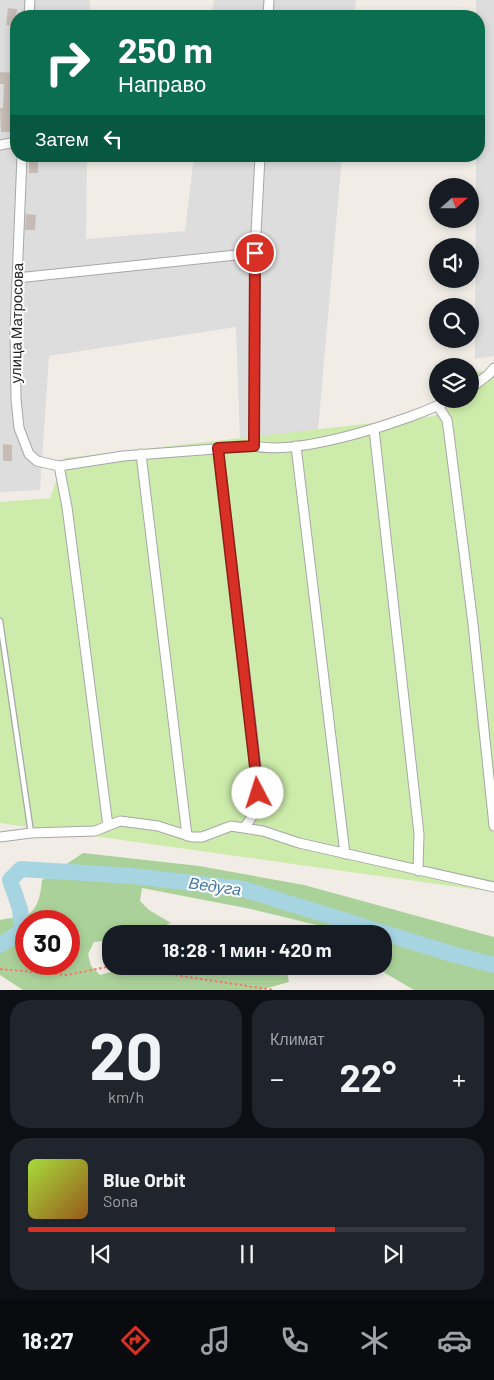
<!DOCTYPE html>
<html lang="ru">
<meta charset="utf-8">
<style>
:root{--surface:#171b24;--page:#20242c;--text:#f1f3f6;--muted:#9ea1a6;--line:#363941;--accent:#d93025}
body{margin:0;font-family:Barlow,sans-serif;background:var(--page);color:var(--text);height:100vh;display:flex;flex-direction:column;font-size:19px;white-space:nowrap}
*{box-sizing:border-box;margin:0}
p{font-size:16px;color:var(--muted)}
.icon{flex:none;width:28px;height:28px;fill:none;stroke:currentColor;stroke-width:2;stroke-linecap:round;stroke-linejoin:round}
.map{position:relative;height:990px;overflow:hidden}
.sheet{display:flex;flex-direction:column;gap:10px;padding:10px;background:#0d0f14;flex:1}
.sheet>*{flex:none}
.top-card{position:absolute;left:10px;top:10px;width:475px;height:152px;border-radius:20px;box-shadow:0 2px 8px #0003;background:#0b6e4f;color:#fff;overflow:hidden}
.needle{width:32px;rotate:69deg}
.tools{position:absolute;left:429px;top:178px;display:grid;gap:10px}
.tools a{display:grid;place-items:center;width:50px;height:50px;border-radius:50%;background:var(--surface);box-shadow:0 2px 8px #0003;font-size:25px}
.speed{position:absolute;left:15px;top:910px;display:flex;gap:10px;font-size:25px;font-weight:700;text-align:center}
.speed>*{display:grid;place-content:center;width:65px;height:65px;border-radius:50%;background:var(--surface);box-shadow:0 2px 8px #0003;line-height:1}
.speed .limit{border:8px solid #d22;background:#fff;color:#111}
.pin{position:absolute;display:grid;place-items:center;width:42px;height:42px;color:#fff;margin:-21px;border:2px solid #fff;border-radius:50%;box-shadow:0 1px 5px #0007}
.me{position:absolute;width:55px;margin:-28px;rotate:355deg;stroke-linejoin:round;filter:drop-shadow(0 0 4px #0008)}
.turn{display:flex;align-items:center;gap:18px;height:105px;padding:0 25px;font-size:22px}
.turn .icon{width:65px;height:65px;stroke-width:2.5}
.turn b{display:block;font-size:35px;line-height:42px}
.then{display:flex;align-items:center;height:48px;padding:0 25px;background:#0003;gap:10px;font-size:19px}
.big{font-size:38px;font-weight:700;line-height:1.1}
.sheet .widget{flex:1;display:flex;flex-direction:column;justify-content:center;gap:8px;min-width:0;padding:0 18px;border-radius:20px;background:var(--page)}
.sheet .dial{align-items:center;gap:0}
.dial b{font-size:65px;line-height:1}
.song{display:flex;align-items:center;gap:15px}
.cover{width:60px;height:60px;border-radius:8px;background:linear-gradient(135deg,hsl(80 70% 55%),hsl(30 70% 35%))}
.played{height:5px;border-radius:2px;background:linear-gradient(90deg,var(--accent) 70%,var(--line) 70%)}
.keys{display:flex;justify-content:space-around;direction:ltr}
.heat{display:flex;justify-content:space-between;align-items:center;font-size:28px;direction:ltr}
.sheet .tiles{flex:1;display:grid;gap:10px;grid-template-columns:1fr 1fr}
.widget:last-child{grid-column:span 2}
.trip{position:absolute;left:102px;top:925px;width:290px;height:50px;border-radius:20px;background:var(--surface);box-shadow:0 2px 8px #0003;font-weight:700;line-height:50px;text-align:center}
.tabs{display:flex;height:80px;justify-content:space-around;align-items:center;background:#090b0e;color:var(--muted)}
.tabs .icon{width:35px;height:35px}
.tabs .active{color:var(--accent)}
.tabs b{font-size:22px;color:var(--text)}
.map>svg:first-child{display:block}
.residential{fill:#dedddd}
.grass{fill:#cdecab}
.forest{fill:#abd19a;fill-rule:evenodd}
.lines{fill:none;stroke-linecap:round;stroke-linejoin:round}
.river{stroke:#a6d4e0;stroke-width:16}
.building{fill:#c6bcb5}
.service-casing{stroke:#a7a7a7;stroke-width:7}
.minor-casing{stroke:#a7a7a7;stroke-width:11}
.path{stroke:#fe766a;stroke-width:2;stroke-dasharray:2.5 2.5;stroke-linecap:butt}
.service{stroke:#fff;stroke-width:4.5}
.minor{stroke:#fff;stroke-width:9}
.route-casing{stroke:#8d1f18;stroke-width:12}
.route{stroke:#d93025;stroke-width:9}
.labels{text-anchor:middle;stroke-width:4;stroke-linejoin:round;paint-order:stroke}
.street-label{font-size:15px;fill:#202020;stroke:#fff}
.water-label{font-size:16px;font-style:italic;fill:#4276a4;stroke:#fff}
</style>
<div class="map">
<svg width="494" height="990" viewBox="0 0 494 990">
<rect width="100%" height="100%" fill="#f1ede6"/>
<!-- residential -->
<path class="residential" d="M0,0h90v16h-74v140h71l-1,83 99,-8 9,-75h148l-24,274 -78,10 -4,-113 -187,29 -9,134 -40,2z
M214,0h142l-2,16h-142z
M476,0h18v356l-19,3 1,-203h3v-140h-3z"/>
<!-- grass -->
<path class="grass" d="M494,370v522l-494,-69v-321l50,-4 15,-40 370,-42 15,-17h20v-22l4,-5z"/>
<!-- forest -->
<path class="forest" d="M83,853l116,13 105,19 190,52v53h-80l-41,-24h11v-32h-45l-2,-4 -86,-21 -109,-21 -2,13 9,9 22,13 -23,11h-37v6l-17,2 -6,12 3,12 9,9 11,-3 9,-6h164l2,2 3,14 -28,8h-238l-23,-15v-55c8,-2 16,-2 24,-4 14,-3 17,-24 18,-36zM26,921h43v43h-43z"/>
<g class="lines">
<!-- river -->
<path class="river" d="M0,945l22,-14 -2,-22 -10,-29 11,-11 112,7 110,13 209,65 42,11"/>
</g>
<!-- building -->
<path class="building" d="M8,8l9,1 -2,17 -9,-1z
M0,72l15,1 -1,12 -3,-1v48h-10l-1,-24h3l1,-24h-4z
M29,158h9v15h-9z
M26,214l10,1 -1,15h-10z
M3,444l9,1v16h-9z"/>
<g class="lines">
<defs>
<path id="service" d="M0,621l31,212"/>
<path id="minor" d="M29,16l1,-16
M268,16l1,-16
M0,145l16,-3
M22,156l-7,175 1,68 3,29 10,26 8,7 22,5 64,-10 131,-10c44,10 156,-25 197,-47
M17,278l238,-25
M470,389l18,-14 6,-7
M438,406l9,14 2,14 24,190 21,202
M374,429l45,405 -1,37
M254,446l1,-193 5,-97
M296,446l49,408
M218,448l40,334c0,22 0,28 -14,46
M141,454l46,382
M59,466l8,41 41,319
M0,837l31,-4 64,-2 25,-10 38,5 34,11h10l29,-11 32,5 36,12 195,44"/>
</defs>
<!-- service casing -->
<use href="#service" class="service-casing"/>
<!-- minor casing -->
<use href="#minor" class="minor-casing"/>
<!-- path -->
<path class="path" d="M116,966l158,24
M0,969l67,6 44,-9"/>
<!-- service -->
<use href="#service" class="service"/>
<!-- minor -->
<use href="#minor" class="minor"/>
</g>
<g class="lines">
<defs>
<path id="route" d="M255,253l-1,193 -36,2 40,345"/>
</defs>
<!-- route casing -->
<use href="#route" class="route-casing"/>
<!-- route -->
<use href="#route" class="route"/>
</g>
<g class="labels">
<!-- street labels -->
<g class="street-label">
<text transform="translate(17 323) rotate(-89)" y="5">улица Матросова</text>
</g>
<!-- water labels -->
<g class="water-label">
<text transform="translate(215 886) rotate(8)" y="6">Ведуга</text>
</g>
</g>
</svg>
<div class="tools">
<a><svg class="needle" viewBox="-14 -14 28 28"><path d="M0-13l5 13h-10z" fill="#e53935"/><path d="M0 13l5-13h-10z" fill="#9ea1a6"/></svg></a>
<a><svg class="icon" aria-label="sound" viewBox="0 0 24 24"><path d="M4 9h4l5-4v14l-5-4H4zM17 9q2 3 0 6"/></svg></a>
<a><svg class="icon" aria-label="search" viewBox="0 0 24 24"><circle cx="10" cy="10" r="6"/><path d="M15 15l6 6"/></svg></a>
<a><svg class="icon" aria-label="layers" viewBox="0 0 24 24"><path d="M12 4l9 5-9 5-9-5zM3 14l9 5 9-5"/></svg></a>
</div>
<div class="speed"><div class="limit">30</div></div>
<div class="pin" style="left:255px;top:253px;background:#d93025"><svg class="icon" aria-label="arrive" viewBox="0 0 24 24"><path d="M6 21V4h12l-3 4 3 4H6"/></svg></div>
<svg class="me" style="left:258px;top:793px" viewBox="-20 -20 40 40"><circle r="19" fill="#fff"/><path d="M0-13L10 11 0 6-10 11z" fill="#d93025"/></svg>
<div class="trip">18:28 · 1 мин · 420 m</div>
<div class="top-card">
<div class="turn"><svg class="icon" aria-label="right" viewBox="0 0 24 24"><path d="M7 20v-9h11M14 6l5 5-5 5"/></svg><div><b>250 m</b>Направо</div></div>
<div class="then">Затем<svg class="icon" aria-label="left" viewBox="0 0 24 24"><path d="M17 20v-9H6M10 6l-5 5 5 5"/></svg></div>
</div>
</div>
<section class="sheet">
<div class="tiles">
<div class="widget dial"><b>20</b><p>km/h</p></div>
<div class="widget"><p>Климат</p>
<div class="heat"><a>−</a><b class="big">22°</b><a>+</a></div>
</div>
<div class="widget">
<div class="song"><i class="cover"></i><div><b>Blue Orbit</b><p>Sona</p></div></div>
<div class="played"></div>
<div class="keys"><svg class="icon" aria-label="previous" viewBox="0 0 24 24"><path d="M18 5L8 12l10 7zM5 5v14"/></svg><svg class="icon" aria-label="pause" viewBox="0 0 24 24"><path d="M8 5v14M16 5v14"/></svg><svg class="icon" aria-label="next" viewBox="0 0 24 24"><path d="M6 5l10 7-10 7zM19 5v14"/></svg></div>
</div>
</div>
</section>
<nav class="tabs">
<b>18:27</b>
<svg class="icon active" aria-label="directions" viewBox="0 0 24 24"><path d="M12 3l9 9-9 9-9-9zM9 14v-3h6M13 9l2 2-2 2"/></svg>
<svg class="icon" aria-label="music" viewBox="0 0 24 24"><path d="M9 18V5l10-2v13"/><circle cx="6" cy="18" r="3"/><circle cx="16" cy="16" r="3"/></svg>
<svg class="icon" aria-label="phone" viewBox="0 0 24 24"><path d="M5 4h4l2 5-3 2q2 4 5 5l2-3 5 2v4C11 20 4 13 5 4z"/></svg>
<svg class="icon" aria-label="climate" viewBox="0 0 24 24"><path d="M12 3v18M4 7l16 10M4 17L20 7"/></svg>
<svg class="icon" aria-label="car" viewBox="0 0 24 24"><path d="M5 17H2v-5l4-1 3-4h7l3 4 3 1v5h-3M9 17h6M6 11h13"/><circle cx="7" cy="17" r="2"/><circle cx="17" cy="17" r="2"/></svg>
</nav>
